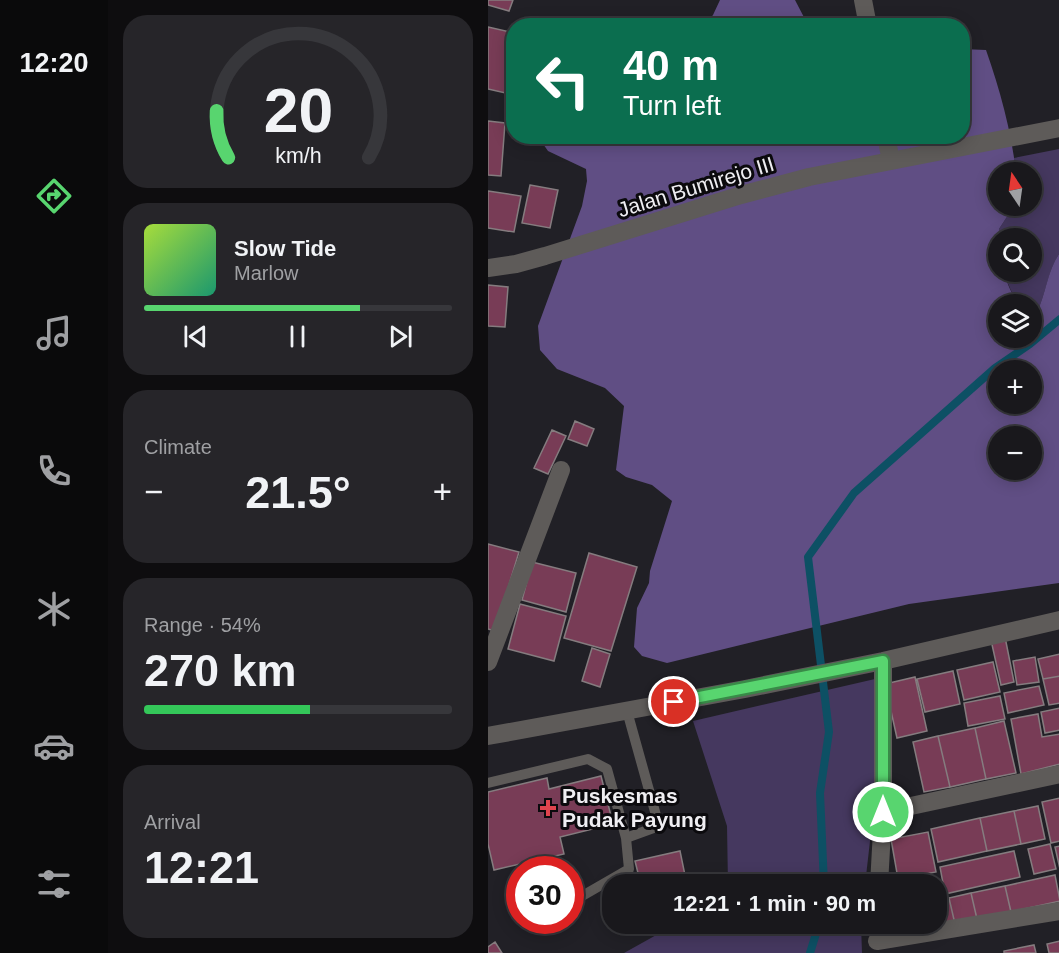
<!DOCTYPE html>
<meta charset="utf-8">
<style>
:root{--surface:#19181c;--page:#262529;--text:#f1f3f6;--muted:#9fa0a3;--line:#37373b;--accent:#58d56f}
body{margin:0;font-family:Arial,sans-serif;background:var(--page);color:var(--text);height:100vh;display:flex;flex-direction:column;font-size:22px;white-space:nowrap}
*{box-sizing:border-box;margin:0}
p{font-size:20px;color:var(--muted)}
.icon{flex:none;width:33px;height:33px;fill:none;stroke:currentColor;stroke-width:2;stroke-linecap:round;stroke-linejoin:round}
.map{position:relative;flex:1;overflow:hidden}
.panel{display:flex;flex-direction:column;gap:15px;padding:15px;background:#0e0d0f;width:380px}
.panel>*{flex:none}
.top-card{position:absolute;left:18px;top:18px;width:464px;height:126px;border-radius:24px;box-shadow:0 3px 15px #0003,0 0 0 2px var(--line);background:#0b6e4f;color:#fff;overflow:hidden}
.needle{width:39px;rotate:347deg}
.tools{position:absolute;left:500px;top:162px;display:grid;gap:12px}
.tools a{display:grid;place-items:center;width:54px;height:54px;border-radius:50%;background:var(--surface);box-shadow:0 3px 15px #0003,0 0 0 2px var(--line);font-size:30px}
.speed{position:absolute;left:18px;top:856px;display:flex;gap:12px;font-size:30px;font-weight:700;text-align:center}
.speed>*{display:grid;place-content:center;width:78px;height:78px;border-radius:50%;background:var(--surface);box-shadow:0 3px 15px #0003,0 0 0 2px var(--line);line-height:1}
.speed .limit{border:9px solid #d22;background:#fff;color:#111}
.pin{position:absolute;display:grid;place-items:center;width:51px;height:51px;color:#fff;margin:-26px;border:3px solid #fff;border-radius:50%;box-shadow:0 2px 6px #0007}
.me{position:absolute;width:66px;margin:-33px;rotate:0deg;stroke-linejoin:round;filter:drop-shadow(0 0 4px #0008)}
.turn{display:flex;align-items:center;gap:21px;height:126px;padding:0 18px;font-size:27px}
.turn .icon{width:78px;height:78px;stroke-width:2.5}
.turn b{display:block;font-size:42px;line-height:51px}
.big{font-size:45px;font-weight:800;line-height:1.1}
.panel .widget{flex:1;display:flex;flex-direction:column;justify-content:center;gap:9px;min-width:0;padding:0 21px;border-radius:24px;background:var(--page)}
.panel .dial{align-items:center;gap:0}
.dial svg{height:156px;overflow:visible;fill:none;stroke:var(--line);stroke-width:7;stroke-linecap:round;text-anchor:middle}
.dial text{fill:var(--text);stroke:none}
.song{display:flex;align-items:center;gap:18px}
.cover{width:72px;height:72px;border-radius:9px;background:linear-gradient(135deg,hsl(80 70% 55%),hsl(160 70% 35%))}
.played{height:6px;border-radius:3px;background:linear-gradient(90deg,var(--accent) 70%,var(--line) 70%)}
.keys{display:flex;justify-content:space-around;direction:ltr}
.heat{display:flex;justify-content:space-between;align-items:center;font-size:33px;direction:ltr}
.charge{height:9px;border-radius:4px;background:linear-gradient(90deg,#34c759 54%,var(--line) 0)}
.trip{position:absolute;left:114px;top:874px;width:345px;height:60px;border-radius:24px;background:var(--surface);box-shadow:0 3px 15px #0003,0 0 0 2px var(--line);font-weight:800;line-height:60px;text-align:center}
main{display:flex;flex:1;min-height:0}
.dock{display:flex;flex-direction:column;width:108px;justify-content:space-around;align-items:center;background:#0a0a0b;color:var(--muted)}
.dock .icon{width:42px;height:42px}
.dock .selected{color:var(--accent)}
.dock b{font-size:27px;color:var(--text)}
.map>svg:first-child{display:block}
.green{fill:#45385f}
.forest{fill:#604e84;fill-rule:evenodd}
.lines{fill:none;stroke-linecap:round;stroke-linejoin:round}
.stream{stroke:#0d5064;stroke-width:8}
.building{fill:#783c56;stroke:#857c7f;stroke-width:1.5}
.lane{stroke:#5e5b59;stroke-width:10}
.street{stroke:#5e5b59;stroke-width:18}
.route-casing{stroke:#398a48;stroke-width:15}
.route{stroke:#58d56f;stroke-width:10}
.health-dot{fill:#e0444e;stroke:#0b0a0d;stroke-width:2}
.labels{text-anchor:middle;stroke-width:6;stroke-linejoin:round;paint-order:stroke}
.street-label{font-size:21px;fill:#efeef2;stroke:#0b0a0d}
.poi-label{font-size:21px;font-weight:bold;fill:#efeef2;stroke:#0b0a0d;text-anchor:start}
</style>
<main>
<nav class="dock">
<b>12:20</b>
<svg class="icon selected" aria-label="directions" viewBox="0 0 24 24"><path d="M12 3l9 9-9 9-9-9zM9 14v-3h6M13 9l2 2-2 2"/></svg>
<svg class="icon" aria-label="music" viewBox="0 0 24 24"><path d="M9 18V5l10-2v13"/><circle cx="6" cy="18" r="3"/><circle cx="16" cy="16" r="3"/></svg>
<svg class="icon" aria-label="phone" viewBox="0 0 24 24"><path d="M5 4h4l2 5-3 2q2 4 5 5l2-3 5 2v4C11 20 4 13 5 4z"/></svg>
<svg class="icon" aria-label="climate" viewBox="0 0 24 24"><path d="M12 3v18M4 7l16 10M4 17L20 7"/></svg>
<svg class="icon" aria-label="car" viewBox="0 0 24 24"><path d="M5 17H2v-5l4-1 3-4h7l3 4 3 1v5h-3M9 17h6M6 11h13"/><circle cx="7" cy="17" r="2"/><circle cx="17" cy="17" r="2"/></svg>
<svg class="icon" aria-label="filters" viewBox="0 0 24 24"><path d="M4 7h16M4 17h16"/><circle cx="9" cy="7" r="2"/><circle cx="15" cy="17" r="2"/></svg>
</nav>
<section class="panel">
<div class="widget dial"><svg viewBox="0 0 100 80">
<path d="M14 69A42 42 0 1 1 86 69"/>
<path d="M14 69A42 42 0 0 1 8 45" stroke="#58d56f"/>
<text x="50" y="56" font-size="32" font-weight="700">20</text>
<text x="50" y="72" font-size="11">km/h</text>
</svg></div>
<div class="widget">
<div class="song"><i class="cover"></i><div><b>Slow Tide</b><p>Marlow</p></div></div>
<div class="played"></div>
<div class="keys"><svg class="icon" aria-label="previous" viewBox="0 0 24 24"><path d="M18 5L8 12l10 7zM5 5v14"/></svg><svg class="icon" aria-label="pause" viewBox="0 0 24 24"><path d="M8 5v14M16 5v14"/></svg><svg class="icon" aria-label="next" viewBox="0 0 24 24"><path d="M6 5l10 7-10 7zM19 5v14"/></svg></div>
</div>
<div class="widget"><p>Climate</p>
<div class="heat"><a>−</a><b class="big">21.5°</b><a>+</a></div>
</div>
<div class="widget"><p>Range · 54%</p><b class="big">270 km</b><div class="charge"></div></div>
<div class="widget"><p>Arrival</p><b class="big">12:21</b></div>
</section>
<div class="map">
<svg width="572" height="953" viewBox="0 0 572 953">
<rect width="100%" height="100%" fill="#212026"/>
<!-- green -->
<path class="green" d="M571,149v105c-12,18 -13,41 -23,60l-5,-3v-7c-1,0 -9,1 -10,0 -7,-3 -15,-25 -17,-32h27v-34h-32v-9l15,-23h17v-34h-15l-2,-14z
M387,679l-1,127 -9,79h-137l-1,-59 -34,-105z
M188,924h185l1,29h-238z"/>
<!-- forest -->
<path class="forest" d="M232,0h75l13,25h-109h6l8,-10z
M474,49l24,1c14,40 25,80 30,122h-18v34h16l-15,23 -1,43h6c3,11 8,25 17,32h-23v34h33v-27l5,3c10,-19 11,-43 23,-60v329l-150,21 -242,59 -25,-7 -8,-9 3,-39 12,-25 1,-12 22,-70 -20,-16 -26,-8 -10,-7 8,-64 -19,-18 -48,-19 -17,-19 -2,-24 44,-120 5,-25 -1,-12 -38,-18 -7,-10 2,-4 419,-1zM510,370h33v34h-33zM510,436h33v34h-33z"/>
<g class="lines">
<!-- stream -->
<path class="stream" d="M336,885l-4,-92 9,-61 -21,-175 46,-64 141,-125 35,-24 30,-25
M322,953l9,-29"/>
</g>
<!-- building -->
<path class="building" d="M0,0h25l-4,11 -21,-6z
M0,27l26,6v62l-26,-6z
M0,121l17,2 -4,53 -13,-1z
M42,185l28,5 -8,38 -28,-5z
M0,191l33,5 -7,36 -26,-4z
M0,285l20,2 -3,40 -17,-1z
M87,421l19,8 -7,17 -19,-7z
M64,430l14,6 -18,38 -14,-6z
M0,544l31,8 -24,79 -7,-2z
M101,553l48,14 -26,84 -47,-13z
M44,562l44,11 -10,39 -44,-12z
M32,604l46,12 -12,45 -46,-12z
M517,637l9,45 -13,3 -10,-45z
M104,648l18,6 -10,33 -18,-6z
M572,654v22l-17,3 -5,-20z
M547,657l4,25 -22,3 -4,-24z
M505,662l7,30 -36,8 -7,-30z
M465,671l7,33 -35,8 -8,-33z
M572,676v27l-11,2 -6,-26z
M427,677l12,54 -30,7 -12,-54z
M551,686l5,19 -36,8 -4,-20z
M512,696l5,23 -37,7 -4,-23z
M572,708v22l-15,3 -4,-21z
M550,714l4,23 18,-3v30l-39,10 -10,-55z
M516,721l12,52 -30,6 -11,-51z
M487,728l11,51 -36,8 -12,-51z
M450,736l12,51 -26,5 -11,-50z
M113,776l12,48 -53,13 4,17 -70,16 -6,-26v-52l59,-14 2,11z
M572,798v43l-9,2 -9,-41z
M550,806l7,33 -24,5 -7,-33z
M526,811l7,33 -34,7 -7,-33z
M492,818l7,33 -49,11 -7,-33z
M440,832l8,40 -38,7 -7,-40z
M562,844l6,25 -22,5 -6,-25z
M572,846v23l-5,-22z
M192,851l7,34h-46l-6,-24z
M526,851l6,26 -75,17 -5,-27z
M567,875l5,26 -49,11 -6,-26z
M422,880l1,5h-28z
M517,886l6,26 -34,7 -6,-26z
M483,893l6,26 -22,5 -6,-26z
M461,898l6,26h-19v-23z
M402,924h29l1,5 -28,6z
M572,941v12h-11l-2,-9z
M7,942l7,11h-14v-6z
M546,945l2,8h-32v-2z"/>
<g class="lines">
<!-- lane -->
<path class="lane" d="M0,783l100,-24 19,10 19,69
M82,903l59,-34 -3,-31 33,-12 -32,-115"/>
<!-- street -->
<path class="street" d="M375,0l5,26
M398,136l5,25
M0,268l28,-4 29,-8 196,-61 68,-18 251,-49
M0,662l73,-192
M0,736l257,-47 138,-28 177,-41
M395,812l177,-38
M391,885l4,-73v-151
M389,941l183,-30"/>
</g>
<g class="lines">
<defs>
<path id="route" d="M186,702l209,-41v151"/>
</defs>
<!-- route casing -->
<use href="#route" class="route-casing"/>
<!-- route -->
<use href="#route" class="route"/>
</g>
<!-- markers -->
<path class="health-dot" d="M57 799h6v6h6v6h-6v6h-6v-6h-6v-6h6z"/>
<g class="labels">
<!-- street labels -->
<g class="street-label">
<text transform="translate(208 187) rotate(-17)" y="7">Jalan Bumirejo III</text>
</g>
<!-- poi labels -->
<g class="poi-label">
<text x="74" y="803">Puskesmas<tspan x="74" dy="24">Pudak Payung</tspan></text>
</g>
</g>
</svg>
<div class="tools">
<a><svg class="needle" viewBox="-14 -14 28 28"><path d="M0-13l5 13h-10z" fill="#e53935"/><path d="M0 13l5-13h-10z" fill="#9fa0a3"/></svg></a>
<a><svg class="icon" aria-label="search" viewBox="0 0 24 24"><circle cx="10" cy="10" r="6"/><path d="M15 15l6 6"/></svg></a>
<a><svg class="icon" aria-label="layers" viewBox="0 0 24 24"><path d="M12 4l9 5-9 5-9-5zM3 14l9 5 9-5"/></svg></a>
<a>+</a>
<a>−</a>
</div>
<div class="speed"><div class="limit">30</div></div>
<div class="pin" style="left:186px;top:702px;background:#d93025"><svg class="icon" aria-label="arrive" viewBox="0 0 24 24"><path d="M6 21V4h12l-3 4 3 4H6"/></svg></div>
<svg class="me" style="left:395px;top:812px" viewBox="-20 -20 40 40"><circle r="17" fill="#58d56f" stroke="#fff" stroke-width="3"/><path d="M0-11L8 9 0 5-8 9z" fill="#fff"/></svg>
<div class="trip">12:21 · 1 min · 90 m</div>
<div class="top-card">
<div class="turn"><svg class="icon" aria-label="left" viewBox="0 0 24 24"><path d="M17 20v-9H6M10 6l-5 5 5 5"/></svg><div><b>40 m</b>Turn left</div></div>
</div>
</div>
</main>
